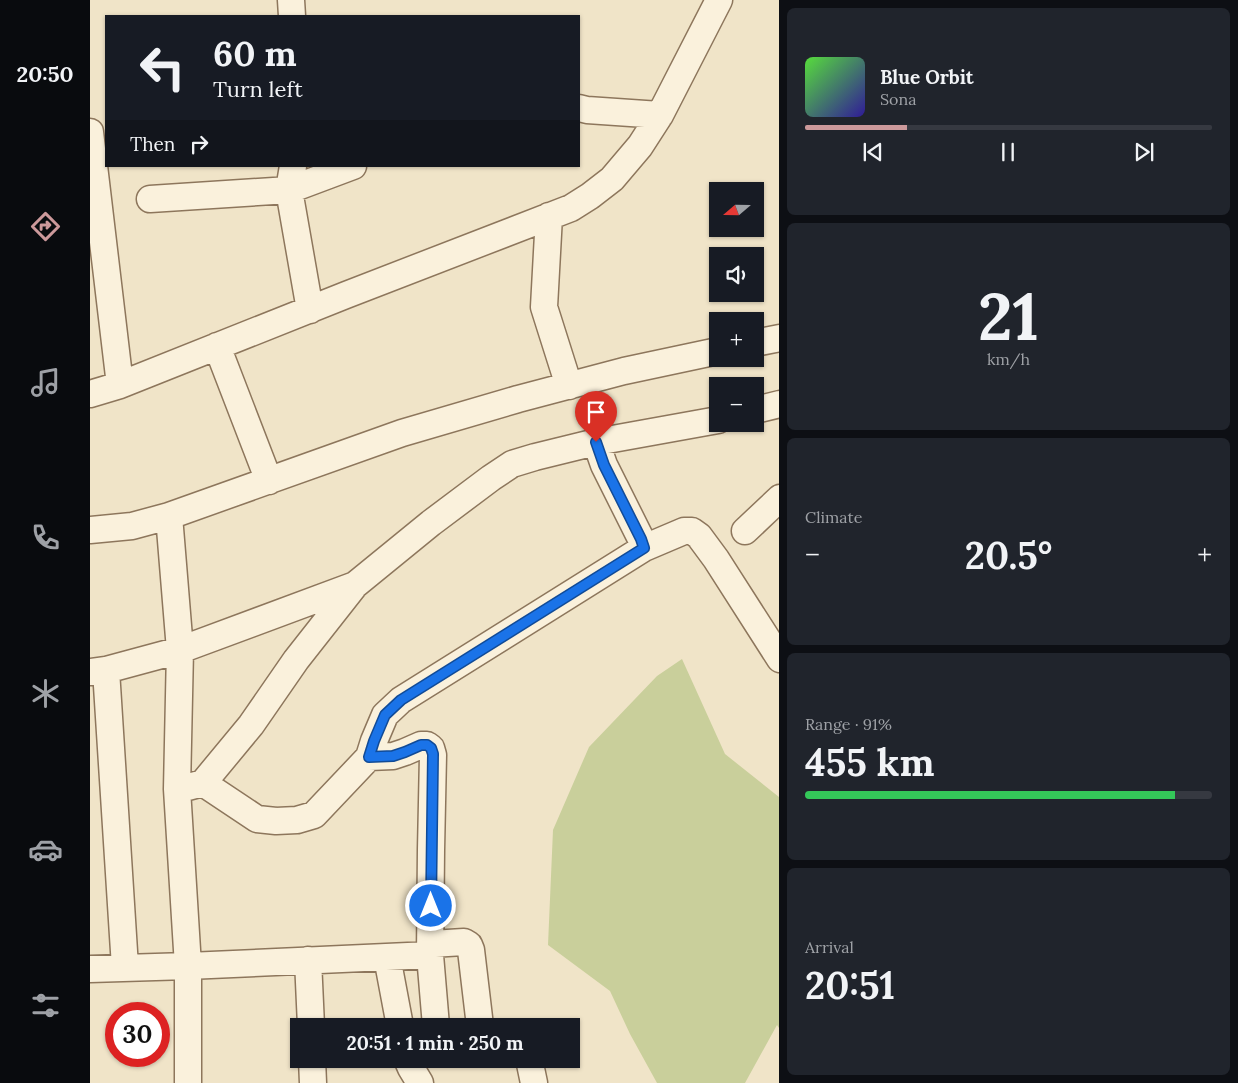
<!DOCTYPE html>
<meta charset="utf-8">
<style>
:root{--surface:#171b24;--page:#20242c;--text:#f1f3f6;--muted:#9ea1a6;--line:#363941;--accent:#cc999b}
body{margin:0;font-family:Lora,serif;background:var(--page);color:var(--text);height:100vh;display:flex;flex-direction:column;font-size:19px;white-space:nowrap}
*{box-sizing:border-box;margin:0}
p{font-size:16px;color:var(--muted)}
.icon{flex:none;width:28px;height:28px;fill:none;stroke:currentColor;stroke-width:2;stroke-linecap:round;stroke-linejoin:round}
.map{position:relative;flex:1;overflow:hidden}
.details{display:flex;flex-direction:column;gap:8px;padding:8px;background:#0d0f14;width:459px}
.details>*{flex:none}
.top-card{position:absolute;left:15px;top:15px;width:475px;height:152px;border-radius:0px;box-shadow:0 1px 4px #0004;background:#171b24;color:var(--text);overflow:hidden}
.needle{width:32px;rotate:250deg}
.fabs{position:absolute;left:619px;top:182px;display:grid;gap:10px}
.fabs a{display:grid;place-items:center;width:55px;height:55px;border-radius:0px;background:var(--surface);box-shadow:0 1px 4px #0004;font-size:25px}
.speed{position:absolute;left:15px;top:1002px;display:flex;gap:10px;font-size:25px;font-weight:700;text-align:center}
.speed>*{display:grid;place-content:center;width:65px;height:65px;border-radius:50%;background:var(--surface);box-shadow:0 1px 4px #0004;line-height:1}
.speed .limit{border:8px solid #d22;background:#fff;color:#111}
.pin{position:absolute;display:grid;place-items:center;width:42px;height:42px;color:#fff;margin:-51px -21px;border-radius:50% 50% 50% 0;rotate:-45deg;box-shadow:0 0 5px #0007}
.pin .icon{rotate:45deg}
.me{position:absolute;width:55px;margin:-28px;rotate:0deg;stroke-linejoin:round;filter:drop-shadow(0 0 4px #0008)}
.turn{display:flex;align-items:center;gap:18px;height:105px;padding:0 25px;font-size:22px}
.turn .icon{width:65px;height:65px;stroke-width:2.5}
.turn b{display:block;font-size:35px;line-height:42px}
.then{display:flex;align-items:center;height:48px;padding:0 25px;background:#0003;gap:10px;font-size:19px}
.big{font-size:38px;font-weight:800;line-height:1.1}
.details .widget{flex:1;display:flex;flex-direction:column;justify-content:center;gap:8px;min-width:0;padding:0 18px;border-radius:8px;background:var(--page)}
.details .dial{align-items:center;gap:0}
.dial b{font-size:65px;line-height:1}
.song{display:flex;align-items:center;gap:15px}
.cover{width:60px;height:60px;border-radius:8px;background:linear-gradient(135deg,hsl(110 70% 55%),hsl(250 70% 35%))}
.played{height:5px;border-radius:2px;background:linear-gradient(90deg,var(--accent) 25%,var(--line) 25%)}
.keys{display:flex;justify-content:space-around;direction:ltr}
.heat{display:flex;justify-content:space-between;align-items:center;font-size:28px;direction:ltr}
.charge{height:8px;border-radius:4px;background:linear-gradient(90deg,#34c759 91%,var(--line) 0)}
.trip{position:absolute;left:200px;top:1018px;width:290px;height:50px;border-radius:0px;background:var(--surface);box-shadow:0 1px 4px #0004;font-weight:800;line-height:50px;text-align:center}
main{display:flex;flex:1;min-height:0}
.menu{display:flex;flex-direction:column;width:90px;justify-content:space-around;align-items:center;background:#090b0e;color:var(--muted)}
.menu .icon{width:35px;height:35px}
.menu .selected{color:var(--accent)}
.menu b{font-size:22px;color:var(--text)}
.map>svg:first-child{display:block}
.green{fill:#c9cf9b}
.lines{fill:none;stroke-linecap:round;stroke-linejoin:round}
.minor-casing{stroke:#8d765c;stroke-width:29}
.minor{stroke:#faf1dc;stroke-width:26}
.route-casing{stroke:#114b97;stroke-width:12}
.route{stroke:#1a73e8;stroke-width:9}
</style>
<main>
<nav class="menu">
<b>20:50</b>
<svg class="icon selected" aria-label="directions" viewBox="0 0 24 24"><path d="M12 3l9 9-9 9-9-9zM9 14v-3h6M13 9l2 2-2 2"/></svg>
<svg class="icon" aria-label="music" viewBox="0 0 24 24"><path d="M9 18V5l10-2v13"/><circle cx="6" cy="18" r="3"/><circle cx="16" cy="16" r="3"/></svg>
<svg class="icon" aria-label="phone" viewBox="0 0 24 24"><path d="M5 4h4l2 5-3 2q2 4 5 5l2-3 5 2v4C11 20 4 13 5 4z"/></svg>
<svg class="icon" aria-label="climate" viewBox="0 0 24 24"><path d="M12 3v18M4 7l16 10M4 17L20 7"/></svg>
<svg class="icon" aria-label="car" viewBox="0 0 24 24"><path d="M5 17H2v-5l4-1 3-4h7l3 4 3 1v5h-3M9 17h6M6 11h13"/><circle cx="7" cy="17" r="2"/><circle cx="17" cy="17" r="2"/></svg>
<svg class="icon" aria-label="filters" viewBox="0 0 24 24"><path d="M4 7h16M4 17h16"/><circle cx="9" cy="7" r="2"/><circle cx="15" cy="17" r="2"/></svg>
</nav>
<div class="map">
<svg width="690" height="1083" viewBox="0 0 690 1083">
<rect width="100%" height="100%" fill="#f0e4c8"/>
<!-- green -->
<path class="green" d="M592,659l43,95 54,43v231l-2,-3 -32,58h-88l-27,-49 -20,-43 -62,-46 5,-115 36,-83 68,-71z"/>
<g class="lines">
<defs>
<path id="minor" d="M201,0l1,16
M489,108l8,2 73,5
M0,132l30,253
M203,166l-4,24 21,120
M60,199l139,-9 64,-24
M459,216l-5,91 25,79
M665,343l25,-5
M127,346l52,135
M0,394l30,-9 226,-90 225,-87 19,-12 22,-17 28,-33 20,-31 59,-115
M665,410l25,-6
M79,516l11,134 -3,139 11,177 242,-11
M0,530l42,-4 37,-10 233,-83 116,-34 106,-28 94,-20
M655,531l35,-33
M554,548l40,-17h8l7,5 17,23 64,100
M16,670l19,297
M0,672l16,-2 74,-20 175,-65 76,-62 60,-45 21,-14 23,-7 61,-15 122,-22
M279,757l24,-1 12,-4 16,-7h6l4,3 2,7 -2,95 -1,105 6,71
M113,783l54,36 19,2 21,-1 17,-5 55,-58 5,-16 11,-26 16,-15 243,-152 -3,-9 -37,-74 -8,-23
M98,787l15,-4 48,-58 45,-65 59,-75
M341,944l33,-2 5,3 2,5 9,76
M297,957l13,69
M218,960l3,66
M0,969l98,-3v117
M222,1059l1,24
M317,1059l4,9 9,15
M439,1059l5,24"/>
</defs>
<!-- minor casing -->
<use href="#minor" class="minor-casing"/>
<!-- minor -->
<use href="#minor" class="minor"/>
</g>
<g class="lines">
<defs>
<path id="route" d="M341,906l2,-152 -2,-6 -4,-3h-6l-16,7 -12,4 -24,1 5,-16 11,-26 16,-15 243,-152 -3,-9 -37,-74 -8,-23"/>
</defs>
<!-- route casing -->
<use href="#route" class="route-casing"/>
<!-- route -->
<use href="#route" class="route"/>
</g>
</svg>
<div class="fabs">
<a><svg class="needle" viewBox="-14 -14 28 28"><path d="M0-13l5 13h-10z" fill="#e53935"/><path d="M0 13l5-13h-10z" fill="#9ea1a6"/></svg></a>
<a><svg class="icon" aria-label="sound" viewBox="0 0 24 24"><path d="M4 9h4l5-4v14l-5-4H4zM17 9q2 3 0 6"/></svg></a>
<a>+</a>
<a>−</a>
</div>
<div class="speed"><div class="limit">30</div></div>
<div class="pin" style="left:506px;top:442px;background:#d93025"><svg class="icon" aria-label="arrive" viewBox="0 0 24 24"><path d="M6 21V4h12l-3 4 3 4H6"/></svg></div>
<svg class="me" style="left:341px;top:906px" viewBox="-20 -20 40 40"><circle r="17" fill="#1a73e8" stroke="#fff" stroke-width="3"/><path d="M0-11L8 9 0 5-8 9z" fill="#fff"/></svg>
<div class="trip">20:51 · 1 min · 250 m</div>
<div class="top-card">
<div class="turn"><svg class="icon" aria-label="left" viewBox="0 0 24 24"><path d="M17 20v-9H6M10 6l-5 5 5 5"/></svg><div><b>60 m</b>Turn left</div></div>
<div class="then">Then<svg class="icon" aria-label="right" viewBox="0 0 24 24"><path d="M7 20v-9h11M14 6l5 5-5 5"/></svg></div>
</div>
</div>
<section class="details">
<div class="widget">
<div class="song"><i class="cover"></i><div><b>Blue Orbit</b><p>Sona</p></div></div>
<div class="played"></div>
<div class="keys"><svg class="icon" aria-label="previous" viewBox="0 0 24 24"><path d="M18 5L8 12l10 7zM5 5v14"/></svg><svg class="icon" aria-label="pause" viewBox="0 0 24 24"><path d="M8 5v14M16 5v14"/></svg><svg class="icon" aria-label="next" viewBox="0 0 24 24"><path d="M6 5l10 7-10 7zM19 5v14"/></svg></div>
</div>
<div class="widget dial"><b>21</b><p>km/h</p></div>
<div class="widget"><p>Climate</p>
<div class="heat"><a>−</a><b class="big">20.5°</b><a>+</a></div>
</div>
<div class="widget"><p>Range · 91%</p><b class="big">455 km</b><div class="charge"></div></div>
<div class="widget"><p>Arrival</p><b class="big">20:51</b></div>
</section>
</main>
